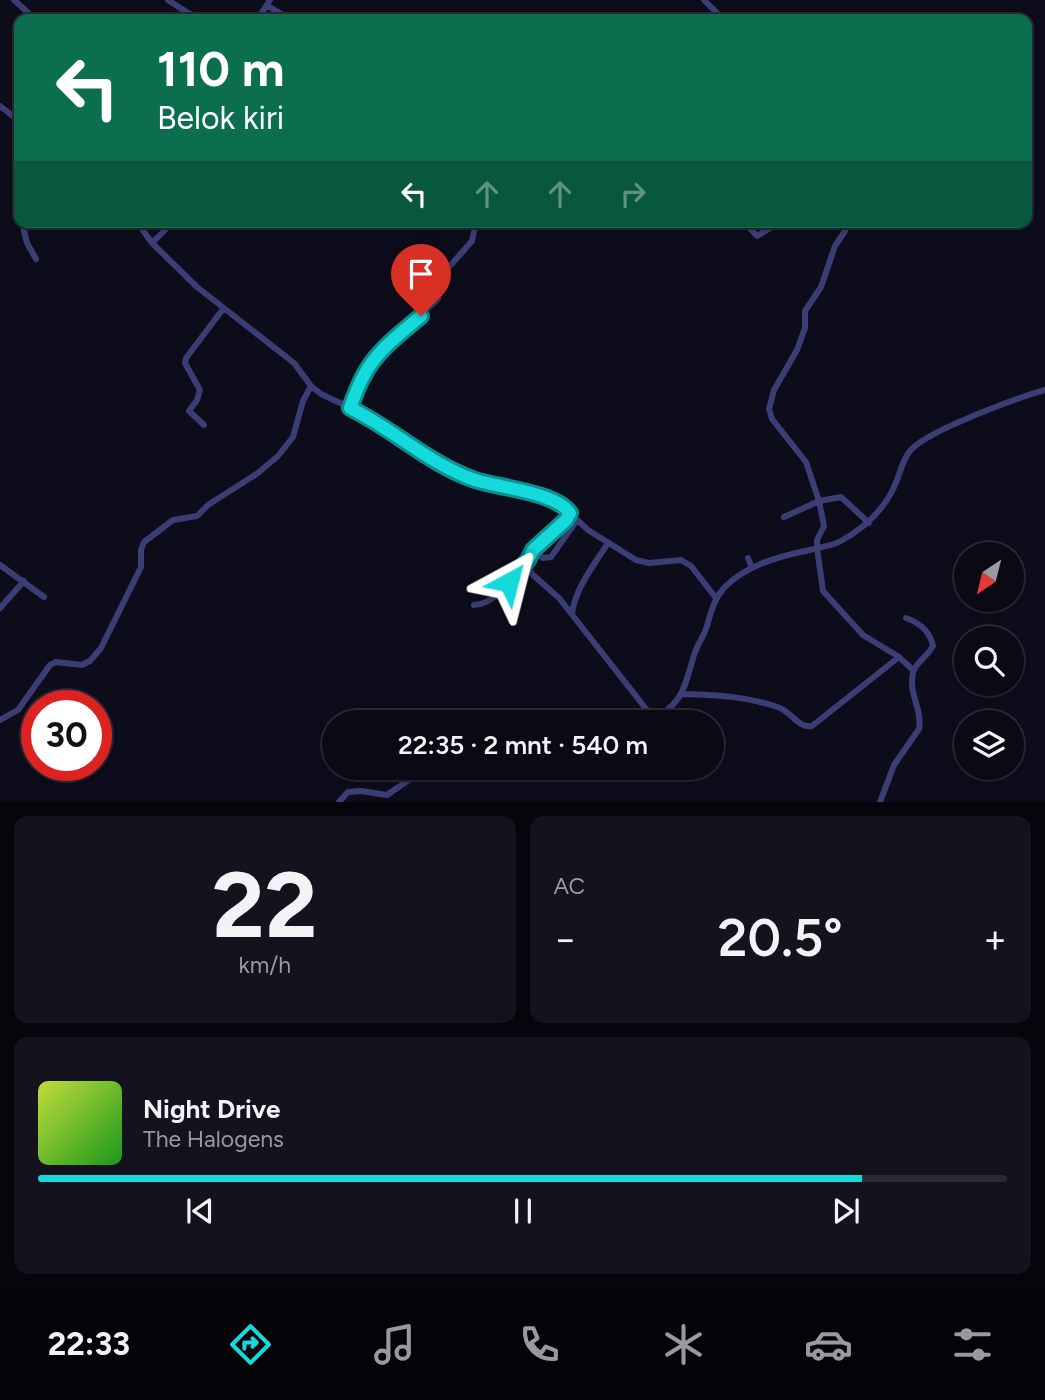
<!DOCTYPE html>
<html lang="id">
<meta charset="utf-8">
<style>
:root{--surface:#0a0914;--page:#13121d;--text:#f1f3f6;--muted:#999aa0;--line:#2a2a34;--accent:#14dadc}
body{margin:0;font-family:Figtree,sans-serif;background:var(--page);color:var(--text);height:100vh;display:flex;flex-direction:column;font-size:26px;white-space:nowrap}
*{box-sizing:border-box;margin:0}
p{font-size:23px;color:var(--muted)}
.icon{flex:none;width:38px;height:38px;fill:none;stroke:currentColor;stroke-width:2;stroke-linecap:round;stroke-linejoin:round}
.map{position:relative;height:802px;overflow:hidden}
.panel{display:flex;flex-direction:column;gap:14px;padding:14px;background:#06050b;flex:1}
.panel>*{flex:none}
.top-card{position:absolute;left:14px;top:14px;width:1018px;height:214px;border-radius:14px;box-shadow:0 2px 5px #0004,0 0 0 2px var(--line);background:#0b6e4f;color:#fff;overflow:hidden}
.needle{width:46px;rotate:215deg}
.controls{position:absolute;left:954px;top:542px;display:grid;gap:14px}
.controls a{display:grid;place-items:center;width:70px;height:70px;border-radius:50%;background:var(--surface);box-shadow:0 2px 5px #0004,0 0 0 2px var(--line);font-size:35px}
.speed{position:absolute;left:21px;top:690px;display:flex;gap:14px;font-size:35px;font-weight:700;text-align:center}
.speed>*{display:grid;place-content:center;width:91px;height:91px;border-radius:50%;background:var(--surface);box-shadow:0 2px 5px #0004,0 0 0 2px var(--line);line-height:1}
.speed .limit{border:10px solid #d22;background:#fff;color:#111}
.pin{position:absolute;display:grid;place-items:center;width:60px;height:60px;color:#fff;margin:-72px -30px;border-radius:50% 50% 50% 0;rotate:-45deg;box-shadow:0 0 7px #0007}
.pin .icon{rotate:45deg}
.me{position:absolute;width:77px;margin:-38px;rotate:38deg;stroke-linejoin:round;filter:drop-shadow(0 0 5px #0008)}
.turn{display:flex;align-items:center;gap:24px;height:147px;padding:0 28px;font-size:32px}
.turn .icon{width:91px;height:91px;stroke-width:2.5}
.turn b{display:block;font-size:49px;line-height:60px}
.lanes{display:flex;align-items:center;height:66px;padding:0 28px;background:#0003;justify-content:center;gap:35px;direction:ltr}
.lanes .off{opacity:.35}
.big{font-size:52px;font-weight:600;line-height:1.1}
.panel .card{flex:1;display:flex;flex-direction:column;justify-content:center;gap:10px;min-width:0;padding:0 24px;border-radius:14px;background:var(--page)}
.panel .dial{align-items:center;gap:0}
.dial b{font-size:91px;line-height:1}
.song{display:flex;align-items:center;gap:21px}
.cover{width:84px;height:84px;border-radius:10px;background:linear-gradient(135deg,hsl(70 70% 55%),hsl(120 70% 35%))}
.played{height:7px;border-radius:4px;background:linear-gradient(90deg,var(--accent) 85%,var(--line) 85%)}
.keys{display:flex;justify-content:space-around;direction:ltr}
.heat{display:flex;justify-content:space-between;align-items:center;font-size:38px;direction:ltr}
.panel .tiles{flex:1;display:grid;gap:14px;grid-template-columns:1fr 1fr}
.card:last-child{grid-column:span 2}
.trip{position:absolute;left:322px;top:710px;width:402px;height:70px;border-radius:35px;background:var(--surface);box-shadow:0 2px 5px #0004,0 0 0 2px var(--line);font-weight:600;line-height:70px;text-align:center}
.tab-bar{display:flex;height:112px;justify-content:space-around;align-items:center;background:#040408;color:var(--muted)}
.tab-bar .icon{width:49px;height:49px}
.tab-bar .on{color:var(--accent)}
.tab-bar b{font-size:32px;color:var(--text)}
.map>svg:first-child{display:block}
.lines{fill:none;stroke-linecap:round;stroke-linejoin:round}
.minor{stroke:#3b3e75;stroke-width:6}
.route-casing{stroke:#0d8e8f;stroke-width:18}
.route{stroke:#14dadc;stroke-width:12}
</style>
<div class="map">
<svg width="1045" height="802" viewBox="0 0 1045 802">
<rect width="100%" height="100%" fill="#0d0c1a"/>
<g class="lines">
<!-- minor -->
<path class="minor" d="M14,0l21,19
M168,0l20,13 17,6
M704,0l19,19
M268,6l22,13
M258,19l12,-19
M0,106l19,15
M22,222l5,21 9,16
M137,222l15,21 45,44 97,76 17,23 10,8 53,25 50,36 50,24 83,22 31,29 48,30 13,3 32,-3 10,6 25,32
M744,222l13,14 23,-14
M847,222l-2,9 -10,15 -14,41 -16,24v17l-8,22 -23,40 -5,19 3,10 34,43 13,39 22,-4 28,26
M152,243l21,-21
M350,408l14,-33 8,-13 15,-16 51,-47 5,-25 29,-33 4,-19
M204,425l-15,-14 8,-11 3,-10 -15,-27 1,-5 37,-49
M570,513l-37,37 -5,10 1,8 3,6 27,24 95,121
M784,517l35,-16 5,25 -7,14v8l6,43 40,44 36,22 14,13
M533,550l10,8 8,-1 26,-37
M748,558l4,10
M0,565l44,32
M474,605c23,-1 41,-29 54,-45
M0,608l24,-27
M572,613c4,-26 22,-48 36,-70
M682,694c34,1 66,2 98,14 12,5 18,20 32,18l87,-69
M0,720l18,-10 32,-45 6,-3 26,3 8,-4 11,-13 40,-81v-17l3,-8 29,-22 24,-4 11,-11 50,-32 20,-17 15,-19 10,-36 8,-15
M649,723c35,-22 34,-31 45,-68 3,-10 10,-19 13,-29 4,-14 7,-27 17,-38 22,-23 56,-32 86,-38 10,-3 22,-4 31,-9 25,-14 46,-34 56,-61 4,-10 6,-21 13,-29 16,-20 107,-53 135,-61
M339,802l9,-10 13,-1 26,4 39,-27
M880,802l14,-37 25,-36c4,-18 -11,-36 -6,-56 2,-10 15,-17 20,-27 -3,-15 -13,-23 -27,-28"/>
</g>
<g class="lines">
<defs>
<path id="route" d="M421,316c-21,18 -45,35 -58,61 -5,9 -9,20 -13,31 43,21 79,56 125,72 25,8 80,12 95,33l-4,7 -33,30 -5,10 -19,22"/>
</defs>
<!-- route casing -->
<use href="#route" class="route-casing"/>
<!-- route -->
<use href="#route" class="route"/>
</g>
</svg>
<div class="controls">
<a><svg class="needle" viewBox="-14 -14 28 28"><path d="M0-13l5 13h-10z" fill="#e53935"/><path d="M0 13l5-13h-10z" fill="#999aa0"/></svg></a>
<a><svg class="icon" aria-label="search" viewBox="0 0 24 24"><circle cx="10" cy="10" r="6"/><path d="M15 15l6 6"/></svg></a>
<a><svg class="icon" aria-label="layers" viewBox="0 0 24 24"><path d="M12 4l9 5-9 5-9-5zM3 14l9 5 9-5"/></svg></a>
</div>
<div class="speed"><div class="limit">30</div></div>
<div class="pin" style="left:421px;top:316px;background:#d93025"><svg class="icon" aria-label="arrive" viewBox="0 0 24 24"><path d="M6 21V4h12l-3 4 3 4H6"/></svg></div>
<svg class="me" style="left:509px;top:582px" viewBox="-20 -20 40 40"><path d="M0-17L14 15 0 8-14 15z" fill="#14dadc" stroke="#fff" stroke-width="4"/></svg>
<div class="trip">22:35 · 2 mnt · 540 m</div>
<div class="top-card">
<div class="turn"><svg class="icon" aria-label="left" viewBox="0 0 24 24"><path d="M17 20v-9H6M10 6l-5 5 5 5"/></svg><div><b>110 m</b>Belok kiri</div></div>
<div class="lanes"><svg class="icon" aria-label="left" viewBox="0 0 24 24"><path d="M17 20v-9H6M10 6l-5 5 5 5"/></svg><svg class="icon off" aria-label="ahead" viewBox="0 0 24 24"><path d="M12 20V5M6 11l6-6 6 6"/></svg><svg class="icon off" aria-label="ahead" viewBox="0 0 24 24"><path d="M12 20V5M6 11l6-6 6 6"/></svg><svg class="icon off" aria-label="right" viewBox="0 0 24 24"><path d="M7 20v-9h11M14 6l5 5-5 5"/></svg></div>
</div>
</div>
<section class="panel">
<div class="tiles">
<div class="card dial"><b>22</b><p>km/h</p></div>
<div class="card"><p>AC</p>
<div class="heat"><a>−</a><b class="big">20.5°</b><a>+</a></div>
</div>
<div class="card">
<div class="song"><i class="cover"></i><div><b>Night Drive</b><p>The Halogens</p></div></div>
<div class="played"></div>
<div class="keys"><svg class="icon" aria-label="previous" viewBox="0 0 24 24"><path d="M18 5L8 12l10 7zM5 5v14"/></svg><svg class="icon" aria-label="pause" viewBox="0 0 24 24"><path d="M8 5v14M16 5v14"/></svg><svg class="icon" aria-label="next" viewBox="0 0 24 24"><path d="M6 5l10 7-10 7zM19 5v14"/></svg></div>
</div>
</div>
</section>
<nav class="tab-bar">
<b>22:33</b>
<svg class="icon on" aria-label="directions" viewBox="0 0 24 24"><path d="M12 3l9 9-9 9-9-9zM9 14v-3h6M13 9l2 2-2 2"/></svg>
<svg class="icon" aria-label="music" viewBox="0 0 24 24"><path d="M9 18V5l10-2v13"/><circle cx="6" cy="18" r="3"/><circle cx="16" cy="16" r="3"/></svg>
<svg class="icon" aria-label="phone" viewBox="0 0 24 24"><path d="M5 4h4l2 5-3 2q2 4 5 5l2-3 5 2v4C11 20 4 13 5 4z"/></svg>
<svg class="icon" aria-label="climate" viewBox="0 0 24 24"><path d="M12 3v18M4 7l16 10M4 17L20 7"/></svg>
<svg class="icon" aria-label="car" viewBox="0 0 24 24"><path d="M5 17H2v-5l4-1 3-4h7l3 4 3 1v5h-3M9 17h6M6 11h13"/><circle cx="7" cy="17" r="2"/><circle cx="17" cy="17" r="2"/></svg>
<svg class="icon" aria-label="filters" viewBox="0 0 24 24"><path d="M4 7h16M4 17h16"/><circle cx="9" cy="7" r="2"/><circle cx="15" cy="17" r="2"/></svg>
</nav>
